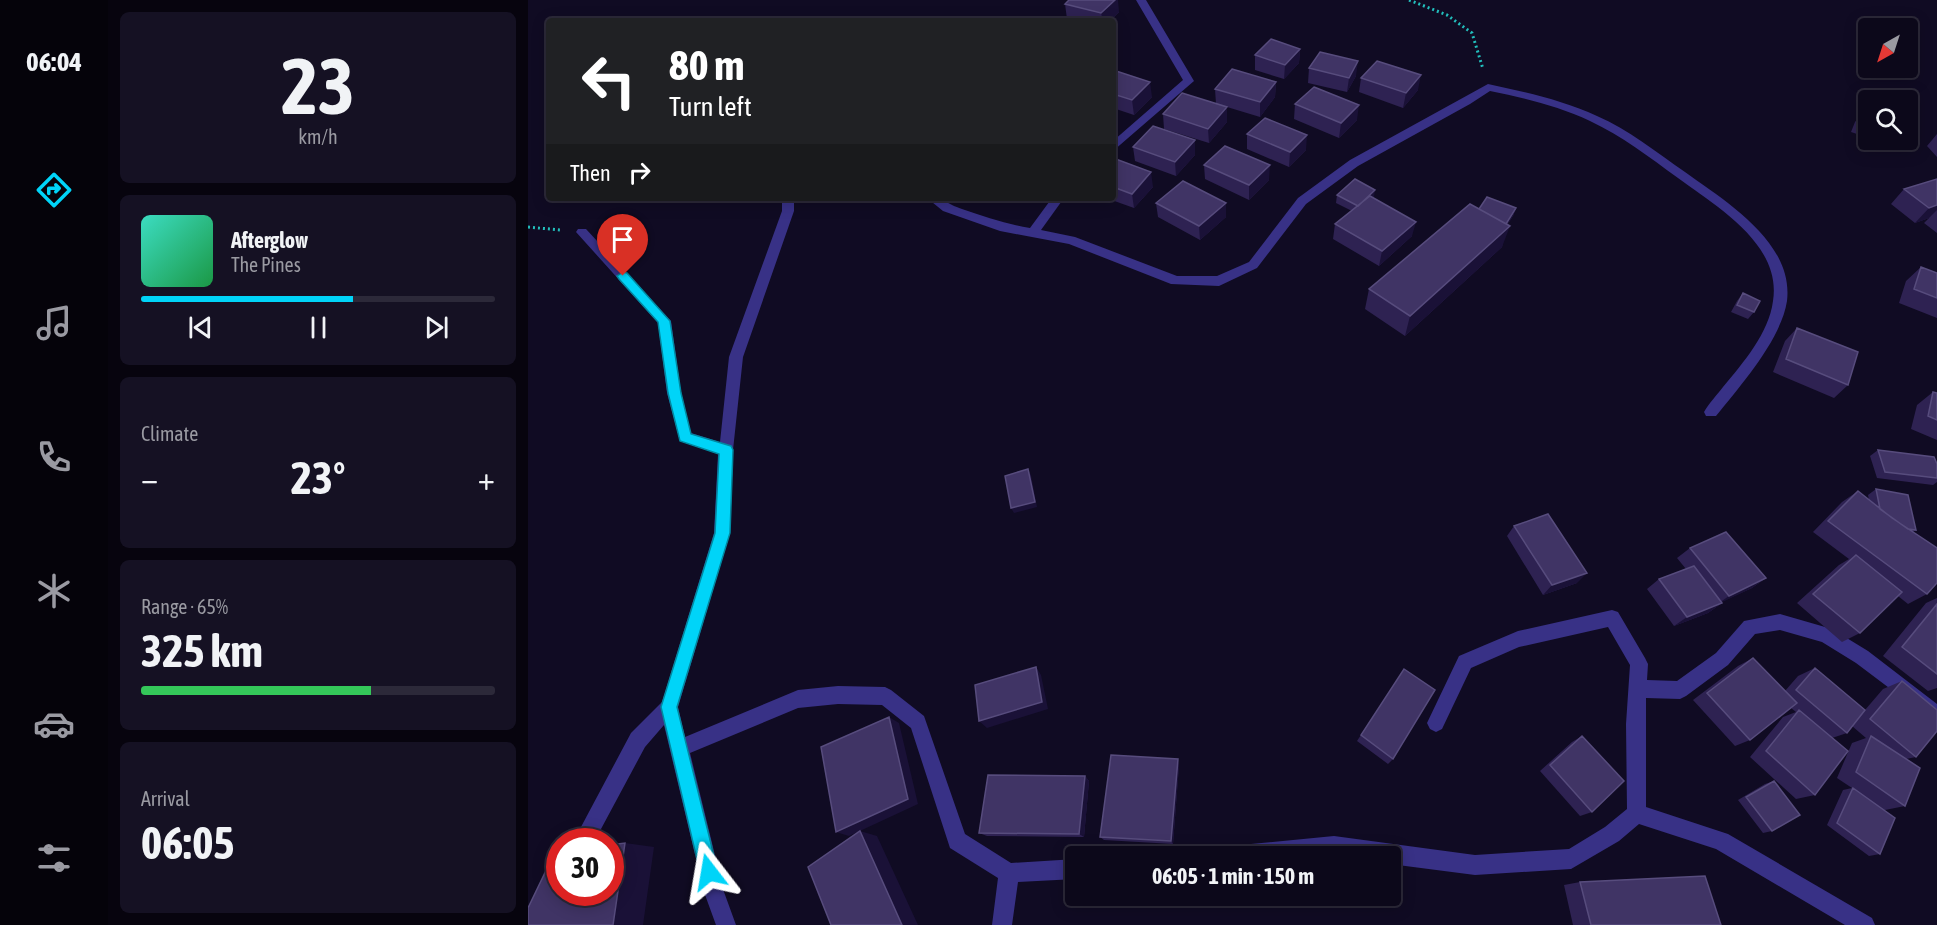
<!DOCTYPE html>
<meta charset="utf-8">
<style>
:root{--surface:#0c081a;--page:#151123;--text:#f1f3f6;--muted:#9a9aa2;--line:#2c2939;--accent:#00d4f8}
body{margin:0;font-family:"Asap Condensed",sans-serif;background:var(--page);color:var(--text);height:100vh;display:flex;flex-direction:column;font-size:22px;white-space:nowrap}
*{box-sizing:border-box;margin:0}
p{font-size:20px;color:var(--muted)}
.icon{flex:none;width:33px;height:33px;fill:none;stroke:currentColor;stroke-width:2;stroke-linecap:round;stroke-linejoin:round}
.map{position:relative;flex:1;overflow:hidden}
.panel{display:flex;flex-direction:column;gap:12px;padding:12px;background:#07040e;width:420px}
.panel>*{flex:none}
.banner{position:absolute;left:18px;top:18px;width:570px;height:183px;border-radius:6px;box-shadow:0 3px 15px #0003,0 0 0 2px var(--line);background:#202124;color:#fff;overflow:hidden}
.needle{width:39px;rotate:219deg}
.buttons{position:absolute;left:1330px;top:18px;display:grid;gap:12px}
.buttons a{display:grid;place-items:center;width:60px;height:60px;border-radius:6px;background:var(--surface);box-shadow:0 3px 15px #0003,0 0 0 2px var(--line);font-size:30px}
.speed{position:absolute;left:18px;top:828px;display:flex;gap:12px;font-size:30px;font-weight:700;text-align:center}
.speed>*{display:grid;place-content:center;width:78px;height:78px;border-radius:50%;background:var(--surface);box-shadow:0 3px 15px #0003,0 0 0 2px var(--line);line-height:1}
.speed .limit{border:9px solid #d22;background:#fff;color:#111}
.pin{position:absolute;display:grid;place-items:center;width:51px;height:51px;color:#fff;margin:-62px -26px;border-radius:50% 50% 50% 0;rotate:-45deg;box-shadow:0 0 6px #0007}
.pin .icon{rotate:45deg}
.me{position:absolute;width:66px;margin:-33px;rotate:346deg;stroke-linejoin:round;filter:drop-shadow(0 0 4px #0008)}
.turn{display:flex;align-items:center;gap:21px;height:126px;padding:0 24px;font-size:27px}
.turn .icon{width:78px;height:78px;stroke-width:2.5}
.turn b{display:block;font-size:42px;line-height:51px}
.then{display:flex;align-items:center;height:57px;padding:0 24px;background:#0003;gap:12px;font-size:22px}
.big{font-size:45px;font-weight:700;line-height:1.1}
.panel .tile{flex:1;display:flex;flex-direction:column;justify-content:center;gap:9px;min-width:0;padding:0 21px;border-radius:9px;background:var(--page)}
.panel .dial{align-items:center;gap:0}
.dial b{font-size:78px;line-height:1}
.song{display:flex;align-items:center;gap:18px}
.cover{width:72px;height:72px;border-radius:9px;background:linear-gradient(135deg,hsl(170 70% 55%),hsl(140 70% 35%))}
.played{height:6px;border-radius:3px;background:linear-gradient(90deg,var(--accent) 60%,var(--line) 60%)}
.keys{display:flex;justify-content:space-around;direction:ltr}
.heat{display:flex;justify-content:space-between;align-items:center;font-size:33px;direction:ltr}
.charge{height:9px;border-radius:4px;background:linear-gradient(90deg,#34c759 65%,var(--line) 0)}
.trip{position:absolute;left:537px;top:846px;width:336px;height:60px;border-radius:6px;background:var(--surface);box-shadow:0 3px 15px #0003,0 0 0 2px var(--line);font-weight:700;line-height:60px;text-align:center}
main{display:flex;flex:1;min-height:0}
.menu{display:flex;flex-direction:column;width:108px;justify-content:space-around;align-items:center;background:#05030a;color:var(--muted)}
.menu .icon{width:42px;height:42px}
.menu .active{color:var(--accent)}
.menu b{font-size:27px;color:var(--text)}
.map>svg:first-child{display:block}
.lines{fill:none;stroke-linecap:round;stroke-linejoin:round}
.path{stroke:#22bebc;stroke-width:3;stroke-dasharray:2 3;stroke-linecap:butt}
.street{fill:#383186;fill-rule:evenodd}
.wall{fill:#2e2252}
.shaded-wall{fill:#1a1137}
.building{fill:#403465;stroke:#574c7d;stroke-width:1.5}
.route{fill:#00d4f8;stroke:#008aa1;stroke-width:1.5}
</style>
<main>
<nav class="menu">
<b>06:04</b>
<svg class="icon active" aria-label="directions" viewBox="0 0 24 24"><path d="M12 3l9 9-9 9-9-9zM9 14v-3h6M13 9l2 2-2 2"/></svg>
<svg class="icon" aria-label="music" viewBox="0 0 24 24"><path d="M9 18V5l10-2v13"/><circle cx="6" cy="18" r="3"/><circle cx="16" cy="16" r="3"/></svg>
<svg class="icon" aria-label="phone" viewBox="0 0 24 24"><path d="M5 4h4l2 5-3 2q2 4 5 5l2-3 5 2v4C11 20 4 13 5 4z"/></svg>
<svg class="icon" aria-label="climate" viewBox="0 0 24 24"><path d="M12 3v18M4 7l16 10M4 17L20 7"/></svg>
<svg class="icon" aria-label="car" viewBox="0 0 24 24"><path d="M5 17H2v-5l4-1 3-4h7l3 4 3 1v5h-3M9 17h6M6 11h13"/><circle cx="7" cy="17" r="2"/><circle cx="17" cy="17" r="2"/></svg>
<svg class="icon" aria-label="filters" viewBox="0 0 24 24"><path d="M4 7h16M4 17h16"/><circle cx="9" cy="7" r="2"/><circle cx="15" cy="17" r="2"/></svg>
</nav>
<section class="panel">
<div class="tile dial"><b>23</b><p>km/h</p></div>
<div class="tile">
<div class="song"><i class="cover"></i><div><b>Afterglow</b><p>The Pines</p></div></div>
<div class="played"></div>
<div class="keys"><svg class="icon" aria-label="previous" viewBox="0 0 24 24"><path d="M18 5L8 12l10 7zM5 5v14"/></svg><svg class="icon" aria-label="pause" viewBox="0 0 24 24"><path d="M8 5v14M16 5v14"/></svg><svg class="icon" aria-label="next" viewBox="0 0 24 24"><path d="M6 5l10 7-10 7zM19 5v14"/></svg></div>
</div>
<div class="tile"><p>Climate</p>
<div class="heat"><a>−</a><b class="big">23°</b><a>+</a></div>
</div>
<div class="tile"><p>Range · 65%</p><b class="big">325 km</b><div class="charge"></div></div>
<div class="tile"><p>Arrival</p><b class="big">06:05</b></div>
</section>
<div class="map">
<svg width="1409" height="925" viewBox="0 0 1409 925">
<rect width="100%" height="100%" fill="#100b23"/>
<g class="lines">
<!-- path -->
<path class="path" d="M881,0l38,15 25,18 11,36
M0,227l32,3"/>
<!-- street -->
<path class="street" d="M608,0h10l48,81 -81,70v-10l70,-61z
M300,17l3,1 2,3h-10z
M960,84c37,8 74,16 109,32 32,14 59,36 88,56 40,29 109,70 102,129 -6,39 -47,85 -71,115h-10l-2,-4c5,-9 13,-17 19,-25 20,-24 46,-54 50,-86 9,-57 -57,-95 -95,-123 -29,-21 -56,-42 -88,-57 -32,-15 -66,-23 -100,-30l-20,13 -112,62 -52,38 -49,64 -38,18 -48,-2 -102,-40 -69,-13 -57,-20 -16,-13c17,0 20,6 35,11 23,8 44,15 68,19l22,-30h12l-23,32 34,7 102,39h40l32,-14 49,-64 52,-38z
M254,198h12v13l-51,146 -10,93 -3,83 -52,174 7,30 113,-47 40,-4 47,1 6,3 33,26 41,118 46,29 65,-4v20l-58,3 -6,43h-20l6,-47 -48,-30 -39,-120 -29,-23 -44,-1 -40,4 -108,45 34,139 12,33h-20l-12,-33 -40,-167 -19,22 -51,95h-21l58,-109 31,-31 52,-169 4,-79 -38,-13 -13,-48 -9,-70 -82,-91 2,-3h8l85,92 10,72 10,40 29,9 9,-85 53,-146z
M1084,610l6,2 27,46 3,6 -1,16 30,1 39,-28 28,-32 36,-7 52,15 36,22 69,53v20l-81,-61 -34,-21 -42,-12 -25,4 -27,31 -42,31 -6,3 -34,-1v109l82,27 144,84 3,7h-30l-129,-76 -77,-25 -20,17 -48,28 -96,6 -85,-11v-8h-170l3,-7 7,-3 104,-10 141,19 94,-6 36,-22 22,-18 -1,-85 4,-59 -22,-38 -89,20 -48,21 -29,61 -6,3 -6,-3 -3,-6 32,-67 59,-25z"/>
</g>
<!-- wall -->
<path class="wall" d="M537,4l54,8 -9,9h-33l-10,-2z
M772,49l-1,14 -15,16 -29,-9v-15z
M781,68l47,8 -9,16 -39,-9z
M585,70l39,27 -18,18 -21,-7z
M833,78l57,12 -15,18 -44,-16z
M748,82l-1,15 -15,20 -33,-10v15l-18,21 -45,-14 -1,-15 53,-10 -1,-15z
M767,104l62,16 -18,18 -45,-19z
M1333,114l8,2v22l-18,-6 4,-10z
M719,134l59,16 -17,17 -42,-18z
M1409,134v23l-10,-11z
M605,147l62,8 -19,21 -41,-15z
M585,158l40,29 -19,21 -28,-10h7z
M676,165l65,15 -20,20 -44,-21z
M1409,179v54l-13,-10 5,-5 -14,5 -24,-19 13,-15z
M809,195l37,2 -1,1 39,38 -33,30 -46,-27 2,-15 17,-13 -16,-8z
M628,203l70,14 -26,23 -42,-23z
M988,208l-3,8 -6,9 -5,22 -97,89 -40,-27 4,-20z
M1393,267l16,6v45l-38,-15 7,-22z
M1215,293l11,19 -6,7 -17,-7 6,-11z
M1269,328l51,57 -14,13 -61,-26 12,-31z
M1405,392l4,1v47l-26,-11 6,-24z
M1350,450l59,14v18l-4,3 -56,-7 -7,-22z
M1348,489l40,41 -3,2 14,62 -19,10 -10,-8 -38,37 -18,9 -45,-39 42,-38 10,-6 -36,-27 29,-30 16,-11 11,9 -1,-5z
M986,526l63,57 -34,12 -36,-59z
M1162,548l76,30 -14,10 -31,14 1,1 -14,10 -34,13 -27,-37 12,-10 27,-10 -9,-11z
M1409,598v90l-9,3 -45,-35 43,-53z
M1225,658l32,33 13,-15 17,-8 50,42 18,-21 19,-8 14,76 -10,2 -1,47 -20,4 -5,44 -11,2 -42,-31 16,-35 9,-2 -15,-10 15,-35 14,-5 -14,-12 -5,7 -15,5 -17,57 -19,4 -46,-42 33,-40 13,-5 -5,-4 -41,32 -15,6 -42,-46 45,-34z
M876,669l-11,90 -5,5 -31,-23z
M1054,736l10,76 -12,4 -40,-45 32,-29z
M651,765l-6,79 -69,-4 -4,-3z
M557,776l4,5 -5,56 -97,-1 -8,-3z
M1246,781l-2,50 -9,2 -25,-33 27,-16z
M1052,882l141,43h-148l-9,-40z"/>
<!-- shaded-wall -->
<path class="shaded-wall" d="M587,0h3l1,12 -9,9h-7l-2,-8z
M772,49l-1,14 -15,16 1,-14z
M830,61l-2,15 -9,16 2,-14z
M893,75l-3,15 -15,18 3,-15z
M622,82l2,15 -18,18 -2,-15z
M748,82l-1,15 -15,20v-15z
M831,105l-2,15 -18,18 2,-15z
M699,107v15l-18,21 -1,-14z
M779,135l-1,15 -17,17 1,-15z
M667,140v15l-19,21 -1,-14z
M742,165l-1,15 -20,20v-15z
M623,172l2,15 -19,21 -2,-14z
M847,190l-1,7 -17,16 1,-7z
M698,203v14l-26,23 -1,-14z
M1409,205v5l-8,8 -14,5 14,-15z
M988,208l-3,8 -10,16 3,-8z
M888,222l-4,14 -33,30 3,-15z
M982,226l-8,21 -97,89 5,-20z
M500,469l3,6 6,32 -23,6 -3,-5z
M1059,573l-10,10 -34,12 9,-10z
M1238,578l-14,10 -36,17 13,-9z
M1194,603l-14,10 -34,13 13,-9z
M508,667l5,8 7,34 -61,19 -8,-7z
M361,717l10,6 19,81 -69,32 -13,-4z
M650,759l1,6 -6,79 -2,-3z
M557,776l4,5 -5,56 -5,-3z
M332,831l17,5 41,89h-16z
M97,843l29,4 -11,78h-30z"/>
<!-- building -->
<path class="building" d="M541,0h46l-14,13 -36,-9z
M743,39l29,10 -15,16 -30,-10z
M792,52l38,9 -9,17 -40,-10z
M849,61l44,14 -15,18 -45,-15z
M704,69l44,13 -16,20 -45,-13z
M585,70l37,12 -18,18 -19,-6z
M786,87l45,18 -18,18 -46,-19z
M654,93l45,14 -19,22 -45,-15z
M1333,114l8,2v12l-12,-4z
M737,118l42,17 -17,17 -43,-18z
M625,126l42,14 -20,22 -42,-15z
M697,146l45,19 -21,20 -45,-20z
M585,158l38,14 -19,22 -19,-7z
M827,179l20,11 -17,16 -21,-11z
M1409,179v26l-8,3 -25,-19z
M655,181l43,22 -27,23 -43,-23z
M842,196l46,26 -34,29 -47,-27z
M959,197l29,11 -10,16 -27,-15z
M942,204l40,22 -100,90 -41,-27z
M1393,267l16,6v25l-23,-9z
M1215,293l17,8 -6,11 -17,-7z
M1269,328l61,24 -10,33 -62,-26z
M1405,392l4,1v27l-9,-4z
M1350,450l56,7 3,7v14l-52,-6z
M500,469l7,33 -24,6 -6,-32z
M1348,489l32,6 8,35 -8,-1 -28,-20z
M1330,491l34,27 45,30v35l-10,11 -99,-73z
M1020,514l39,59 -35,12 -38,-59z
M1198,532l40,46 -37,18 -39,-48z
M1328,555l46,37 -42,41 -47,-39z
M1166,566l28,37 -35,14 -28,-38z
M1409,604v70l-35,-27z
M1225,658l44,45 -47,37 -43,-47z
M508,667l6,35 -63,19 -4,-36z
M1287,668l50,42 -18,23 -51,-43z
M876,669l31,21 -42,69 -32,-24z
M1374,681l35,29v21l-21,26 -46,-38z
M1271,710l49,41 -33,44 -49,-44z
M361,717l19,82 -72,33 -15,-85z
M1054,736l42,45 -32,31 -42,-47z
M1343,736l49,32 -15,38 -49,-34z
M583,755l67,4 -7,82 -71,-4z
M460,775l97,1 -6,58 -100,-1z
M1246,781l26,34 -28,16 -26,-34z
M1325,788l42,30 -15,36 -43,-31z
M332,831l42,94h-71l-23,-58z
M97,843l-12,82h-85v-17l26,-54 6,-1v39h50v-47z
M1177,876l16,49h-130l-11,-43z"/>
<!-- route -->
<path class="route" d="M95,272l4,1 43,48 11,72 10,41 40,12 2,4 -3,83 -53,174 41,165 -3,6 -6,3 -7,-3 -2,-6 -39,-165 54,-174 4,-79 -39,-13 -12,-48 -10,-71 -39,-43 -2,-3z"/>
</svg>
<div class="buttons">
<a><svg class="needle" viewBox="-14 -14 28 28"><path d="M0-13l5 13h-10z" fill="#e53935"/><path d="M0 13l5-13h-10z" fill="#9a9aa2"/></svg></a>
<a><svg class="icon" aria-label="search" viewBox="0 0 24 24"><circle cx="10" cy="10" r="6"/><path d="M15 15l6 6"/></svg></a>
</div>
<div class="speed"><div class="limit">30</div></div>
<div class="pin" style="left:95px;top:276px;background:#d93025"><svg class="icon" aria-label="arrive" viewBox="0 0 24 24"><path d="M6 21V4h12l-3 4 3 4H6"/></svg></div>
<svg class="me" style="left:181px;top:872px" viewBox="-20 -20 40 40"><path d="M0-17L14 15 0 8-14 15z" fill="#00d4f8" stroke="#fff" stroke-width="4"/></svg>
<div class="trip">06:05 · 1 min · 150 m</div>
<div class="banner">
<div class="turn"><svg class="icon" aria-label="left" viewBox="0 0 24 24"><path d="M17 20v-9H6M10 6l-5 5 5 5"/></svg><div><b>80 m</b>Turn left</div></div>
<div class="then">Then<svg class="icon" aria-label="right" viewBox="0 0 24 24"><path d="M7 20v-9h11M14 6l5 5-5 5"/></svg></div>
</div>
</div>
</main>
